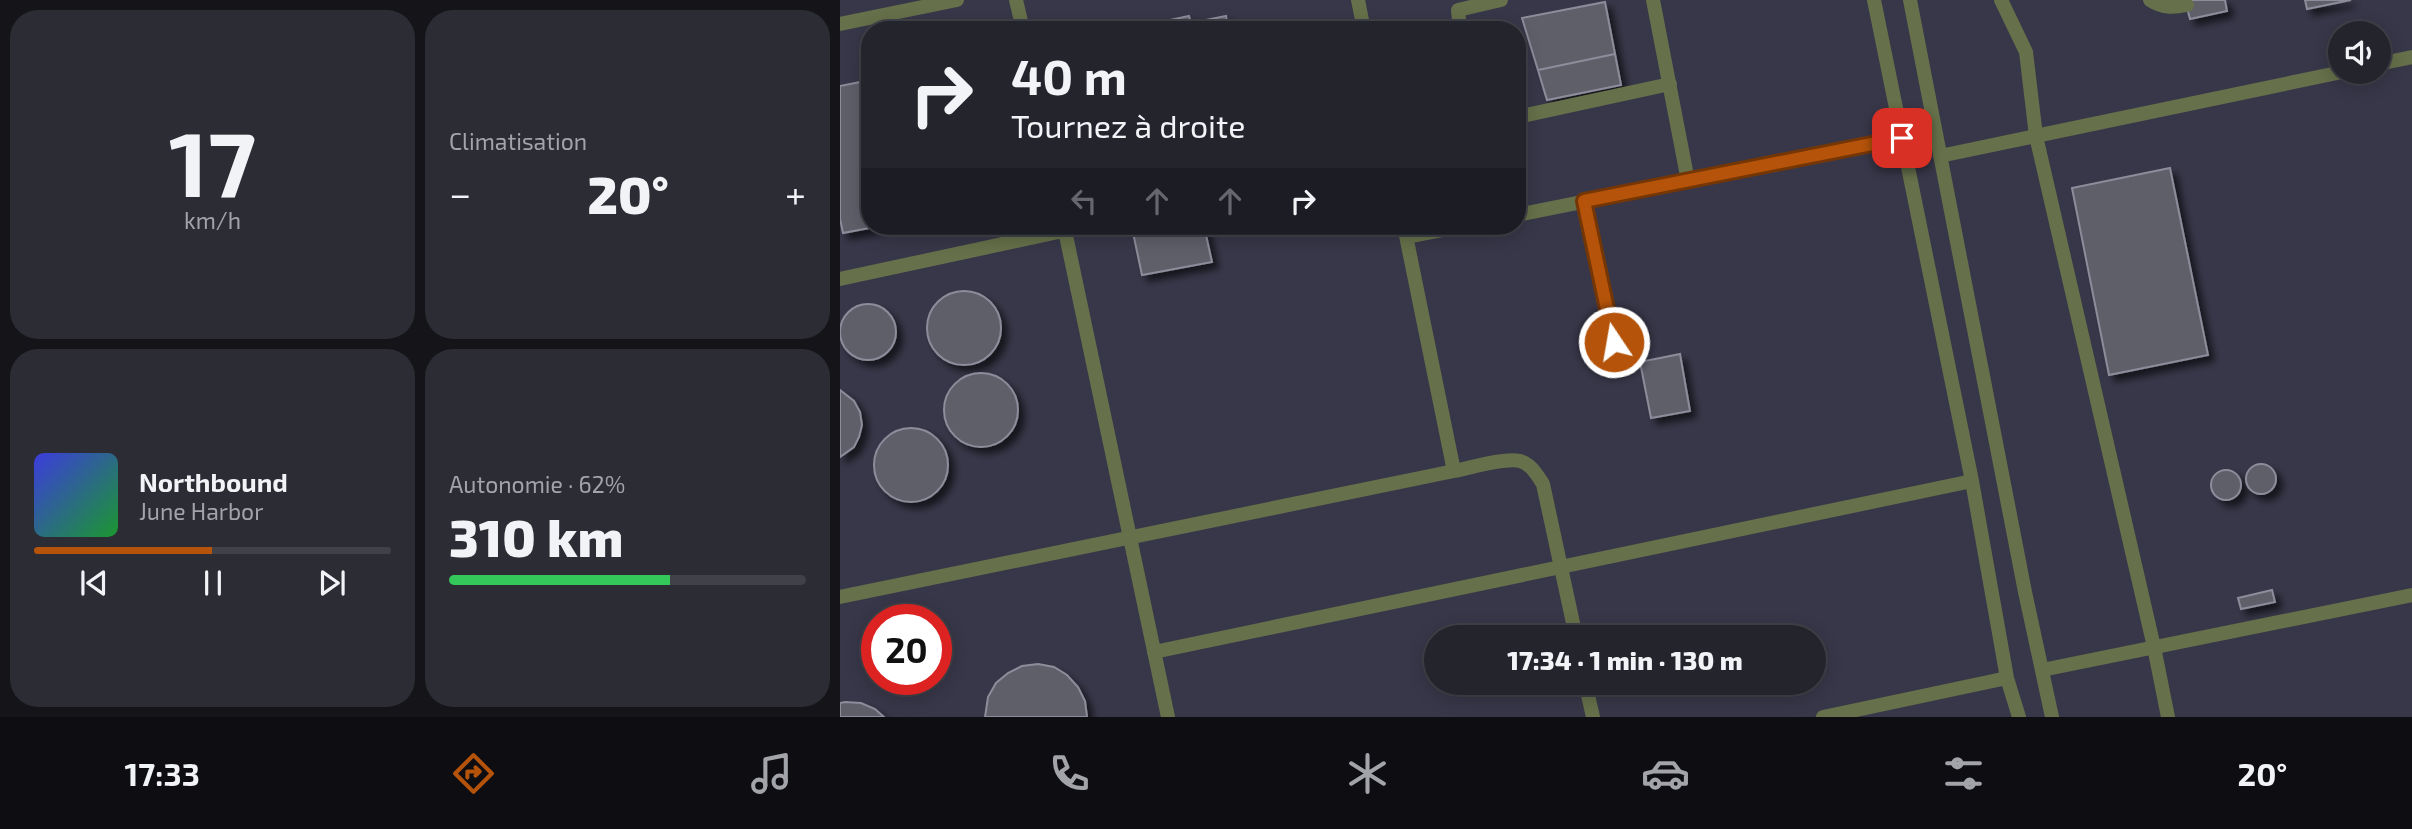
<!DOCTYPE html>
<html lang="fr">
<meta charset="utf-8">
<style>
:root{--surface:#24242d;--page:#2c2c35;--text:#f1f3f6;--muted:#a3a4aa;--line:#414149;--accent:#b45309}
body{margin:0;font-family:"Exo 2",sans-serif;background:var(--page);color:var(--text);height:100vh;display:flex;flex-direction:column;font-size:26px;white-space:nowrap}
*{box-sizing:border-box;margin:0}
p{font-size:23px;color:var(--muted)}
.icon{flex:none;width:38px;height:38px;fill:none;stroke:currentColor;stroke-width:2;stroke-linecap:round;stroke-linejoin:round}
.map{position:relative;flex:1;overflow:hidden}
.sheet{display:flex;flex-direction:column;gap:10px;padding:10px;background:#141419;width:840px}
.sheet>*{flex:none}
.guide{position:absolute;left:21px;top:21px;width:665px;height:214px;border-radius:28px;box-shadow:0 4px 18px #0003,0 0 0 2px var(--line);background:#24242d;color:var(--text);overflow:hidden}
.tools{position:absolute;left:1488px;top:21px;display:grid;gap:14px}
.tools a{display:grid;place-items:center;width:63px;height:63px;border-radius:50%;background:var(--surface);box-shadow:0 4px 18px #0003,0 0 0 2px var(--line);font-size:35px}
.speed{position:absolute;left:21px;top:604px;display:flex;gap:14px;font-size:35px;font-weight:700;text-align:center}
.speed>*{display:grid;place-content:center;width:91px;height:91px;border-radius:50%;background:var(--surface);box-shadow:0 4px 18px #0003,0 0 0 2px var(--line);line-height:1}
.speed .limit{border:10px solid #d22;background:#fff;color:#111}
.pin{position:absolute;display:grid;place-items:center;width:60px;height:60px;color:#fff;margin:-30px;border-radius:14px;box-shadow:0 4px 10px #0006}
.me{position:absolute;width:77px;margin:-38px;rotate:348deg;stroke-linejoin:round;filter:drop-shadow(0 0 5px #0008)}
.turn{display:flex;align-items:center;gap:24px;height:147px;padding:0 35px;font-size:32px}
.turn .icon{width:91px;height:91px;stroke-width:2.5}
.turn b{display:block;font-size:49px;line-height:60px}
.lanes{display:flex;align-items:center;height:66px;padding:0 35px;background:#0003;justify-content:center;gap:35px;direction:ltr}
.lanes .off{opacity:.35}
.big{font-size:52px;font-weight:800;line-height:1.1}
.sheet .tile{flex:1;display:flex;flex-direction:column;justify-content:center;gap:10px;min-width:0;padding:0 24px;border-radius:28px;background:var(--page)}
.sheet .dial{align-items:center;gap:0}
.dial b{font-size:91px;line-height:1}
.song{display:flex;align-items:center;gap:21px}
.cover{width:84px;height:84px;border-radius:10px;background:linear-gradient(135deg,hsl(240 70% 55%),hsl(130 70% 35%))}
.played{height:7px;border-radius:4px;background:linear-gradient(90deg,var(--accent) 50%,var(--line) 50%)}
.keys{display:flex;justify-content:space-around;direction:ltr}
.heat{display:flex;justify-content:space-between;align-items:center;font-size:38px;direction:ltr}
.charge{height:10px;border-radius:5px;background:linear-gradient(90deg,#34c759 62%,var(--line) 0)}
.sheet .tiles{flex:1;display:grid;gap:10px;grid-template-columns:repeat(2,1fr)}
.trip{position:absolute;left:584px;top:625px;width:402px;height:70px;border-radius:35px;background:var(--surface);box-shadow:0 4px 18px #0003,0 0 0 2px var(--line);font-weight:800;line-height:70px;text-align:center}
.tabs{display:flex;height:112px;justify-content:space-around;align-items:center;background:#0e0e12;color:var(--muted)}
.tabs .icon{width:49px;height:49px}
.tabs .on{color:var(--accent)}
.tabs b{font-size:32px;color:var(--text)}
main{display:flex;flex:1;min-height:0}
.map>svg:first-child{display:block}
.built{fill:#383749;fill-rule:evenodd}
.building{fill:#5e5e6b;stroke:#8d8c9a;stroke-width:2;filter:url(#shadow)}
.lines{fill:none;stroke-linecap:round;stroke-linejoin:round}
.lane{stroke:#66704a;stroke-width:14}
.route-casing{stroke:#753606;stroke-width:18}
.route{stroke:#b45309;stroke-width:12}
</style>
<main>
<section class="sheet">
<div class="tiles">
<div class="tile dial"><b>17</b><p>km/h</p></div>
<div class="tile"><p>Climatisation</p>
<div class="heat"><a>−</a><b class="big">20°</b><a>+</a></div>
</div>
<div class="tile">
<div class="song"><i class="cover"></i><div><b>Northbound</b><p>June Harbor</p></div></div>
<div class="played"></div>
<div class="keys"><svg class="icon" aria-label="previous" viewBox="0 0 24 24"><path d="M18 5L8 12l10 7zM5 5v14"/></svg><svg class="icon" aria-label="pause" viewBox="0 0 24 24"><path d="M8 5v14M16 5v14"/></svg><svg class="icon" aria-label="next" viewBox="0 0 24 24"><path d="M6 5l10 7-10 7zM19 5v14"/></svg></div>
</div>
<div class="tile"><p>Autonomie · 62%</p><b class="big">310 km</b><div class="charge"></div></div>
</div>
</section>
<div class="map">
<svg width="1572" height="717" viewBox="0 0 1572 717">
<defs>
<filter id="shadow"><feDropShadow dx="6" dy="6" stdDeviation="3.5" flood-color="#0009"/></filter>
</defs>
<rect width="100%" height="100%" fill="#30303c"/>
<!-- built -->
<path class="built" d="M0,0h1572v717h-1572zM30,30h647v196h-647zM1500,33h38v39h-38zM37,620h59v59h-59zM597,637h378v45h-378z"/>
<!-- building -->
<path class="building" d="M1345,0h40l2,11 -37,8z
M1465,0h46l-44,9z
M765,2l10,52 -77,16 -16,-52z
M349,16l2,7 35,-7 2,14h-104z
M775,54l6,31 -74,15 -9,-30z
M30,80v83l-5,1 3,15h2v47h10l-37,7 -3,-14v-133z
M1330,168l38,187 -99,20 -37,-187z
M305,226h17l1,6 41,-6 8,36 -70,13 -10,-47z
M87 328a37 37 0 1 1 74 0a37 37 0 1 1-74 0Z
M0 332a28 28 0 1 1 56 0a28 28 0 1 1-56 0Z
M840,354l10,57 -39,7 -11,-56z
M104 410a37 37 0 1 1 74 0a37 37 0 1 1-74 0Z
M0,390l14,11 6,11 2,13 -3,12 -5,10 -14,10z
M34 465a37 37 0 1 1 74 0a37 37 0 1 1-74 0Z
M1406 479a15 15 0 1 1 30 0a15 15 0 1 1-30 0Z
M1371 485a15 15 0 1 1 30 0a15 15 0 1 1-30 0Z
M1432,590l3,12 -34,7 -3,-11z
M198,664l16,3 13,8 11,12 7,14 2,16h-102l3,-20 8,-14 12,-10 14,-7z
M5,702l16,1 14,6 9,8h-44v-14z"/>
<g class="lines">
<!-- lane -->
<path class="lane" d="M176,0l7,30
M518,0l6,30
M813,0l35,181
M1034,0l98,481 35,197 12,39
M1070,0l115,592 27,125
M1161,0l25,52 10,84 118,511 14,70
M1310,0c13,8 22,8 37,5
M0,24l117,-24
M620,30l-2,-20 43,-10
M1538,64l34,-7
M677,117l153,-33
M1100,156l402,-84
M744,202l30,140
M677,215l385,-77
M224,226l104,491
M564,226l50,245
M567,237l56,-11
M0,279l246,-53
M0,597l614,-126c16,-3 51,-14 66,-10 11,3 17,14 23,23l33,153
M314,652l818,-171
M1202,670l370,-75
M745,682l8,35
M983,717l184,-39"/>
</g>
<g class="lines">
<defs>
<path id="route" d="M774,342l-30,-141 318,-63"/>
</defs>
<!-- route casing -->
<use href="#route" class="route-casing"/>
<!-- route -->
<use href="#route" class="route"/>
</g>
</svg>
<div class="tools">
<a><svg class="icon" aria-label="sound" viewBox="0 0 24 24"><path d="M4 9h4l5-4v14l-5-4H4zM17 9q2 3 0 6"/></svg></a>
</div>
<div class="speed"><div class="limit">20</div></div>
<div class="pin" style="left:1062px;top:138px;background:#d93025"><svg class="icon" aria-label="arrive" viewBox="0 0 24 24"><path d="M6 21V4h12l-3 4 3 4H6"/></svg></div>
<svg class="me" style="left:774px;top:342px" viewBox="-20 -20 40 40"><circle r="17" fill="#b45309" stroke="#fff" stroke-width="3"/><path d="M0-11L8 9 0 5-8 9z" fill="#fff"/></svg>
<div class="trip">17:34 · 1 min · 130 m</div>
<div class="guide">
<div class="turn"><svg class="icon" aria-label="right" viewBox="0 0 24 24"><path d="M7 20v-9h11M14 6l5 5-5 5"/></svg><div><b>40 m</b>Tournez à droite</div></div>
<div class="lanes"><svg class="icon off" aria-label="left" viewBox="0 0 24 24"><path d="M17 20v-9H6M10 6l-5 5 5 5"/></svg><svg class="icon off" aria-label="ahead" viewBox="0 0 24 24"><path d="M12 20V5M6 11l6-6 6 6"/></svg><svg class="icon off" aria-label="ahead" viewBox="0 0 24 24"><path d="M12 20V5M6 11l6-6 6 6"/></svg><svg class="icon" aria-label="right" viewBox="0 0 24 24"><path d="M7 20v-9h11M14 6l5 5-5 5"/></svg></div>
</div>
</div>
</main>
<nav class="tabs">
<b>17:33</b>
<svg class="icon on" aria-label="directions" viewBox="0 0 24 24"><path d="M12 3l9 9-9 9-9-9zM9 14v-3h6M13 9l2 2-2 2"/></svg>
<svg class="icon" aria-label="music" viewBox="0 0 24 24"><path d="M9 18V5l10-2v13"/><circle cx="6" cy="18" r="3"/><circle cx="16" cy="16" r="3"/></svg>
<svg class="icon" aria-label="phone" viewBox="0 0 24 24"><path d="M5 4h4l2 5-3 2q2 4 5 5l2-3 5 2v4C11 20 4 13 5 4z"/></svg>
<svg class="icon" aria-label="climate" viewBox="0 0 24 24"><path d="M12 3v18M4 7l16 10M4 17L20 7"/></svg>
<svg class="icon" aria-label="car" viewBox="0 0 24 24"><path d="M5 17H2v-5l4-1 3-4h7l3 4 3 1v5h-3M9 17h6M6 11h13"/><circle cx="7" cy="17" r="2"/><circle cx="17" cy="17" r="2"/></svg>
<svg class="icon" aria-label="filters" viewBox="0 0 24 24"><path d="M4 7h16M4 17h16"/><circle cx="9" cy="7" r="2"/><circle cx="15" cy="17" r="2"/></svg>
<b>20°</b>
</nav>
